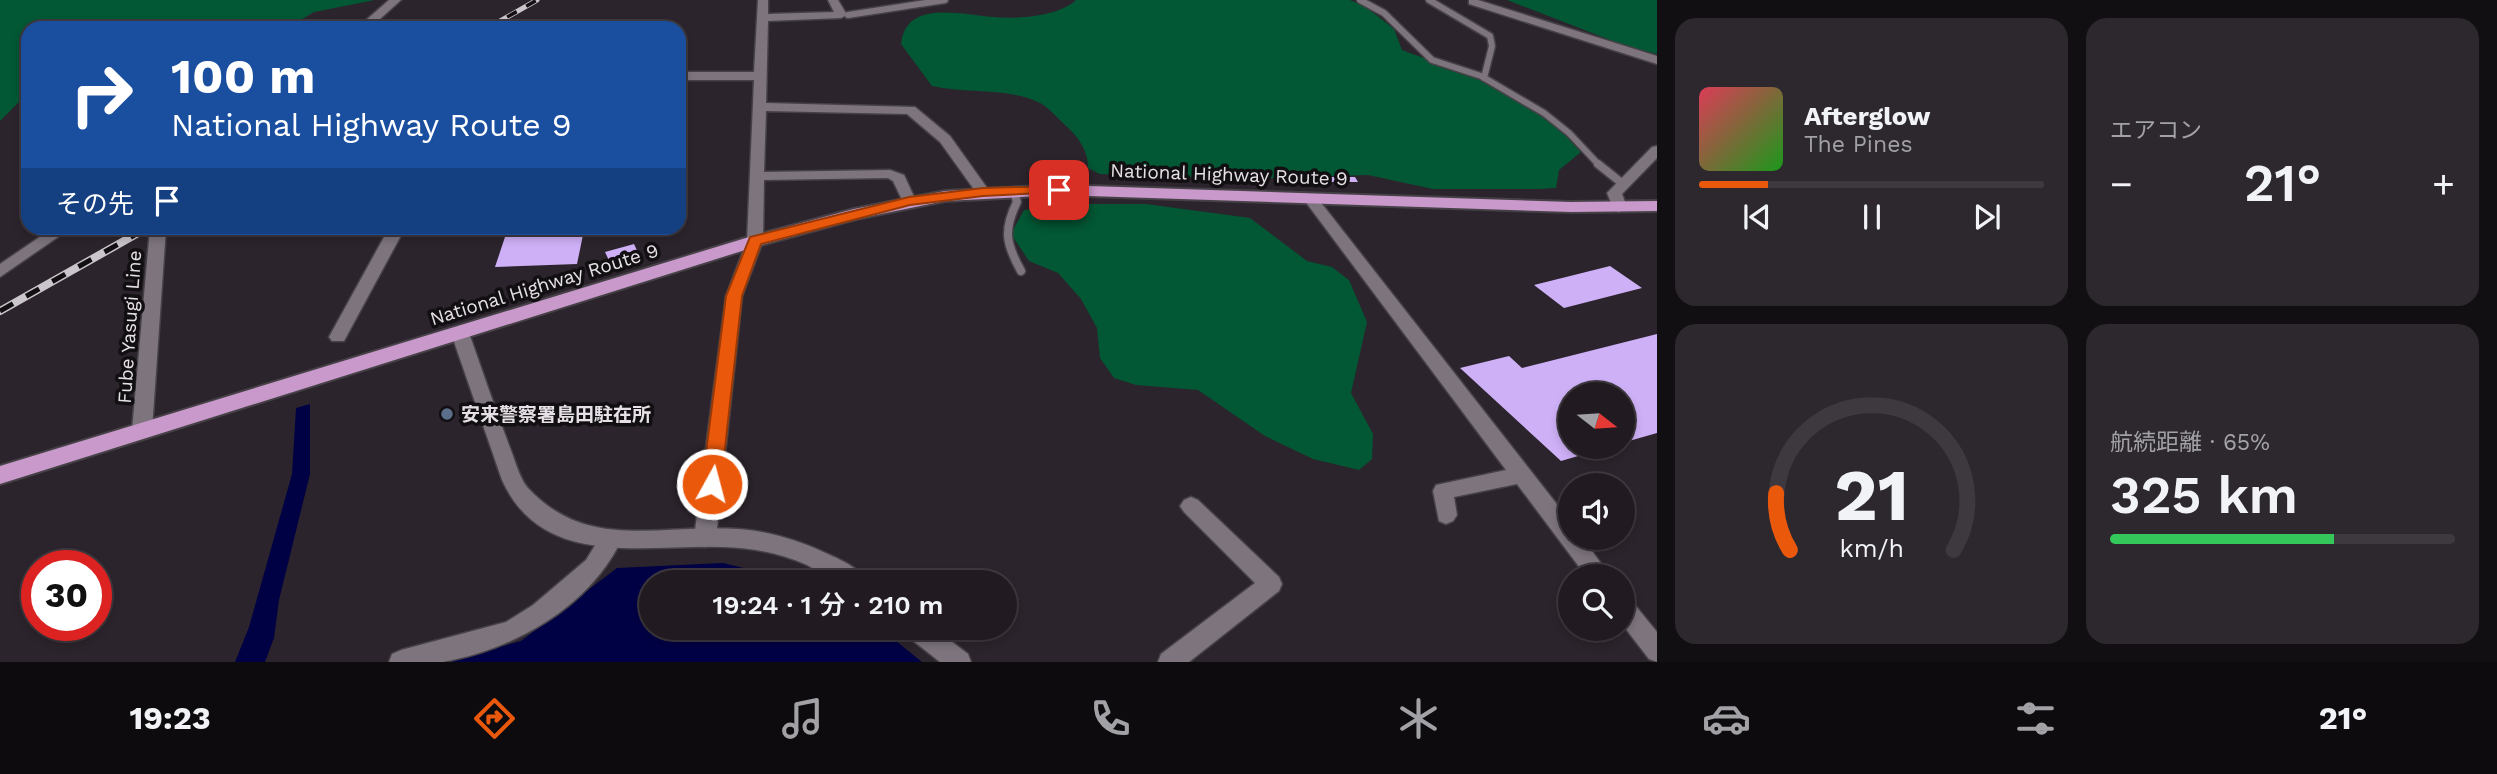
<!DOCTYPE html>
<html lang="ja">
<meta charset="utf-8">
<style>
:root{--surface:#211b21;--page:#2d282e;--text:#f1f3f6;--muted:#a2a1a5;--line:#3e393f;--accent:#ea580c}
body{margin:0;font-family:"Work Sans","Noto Sans JP",sans-serif;background:var(--page);color:var(--text);height:100vh;display:flex;flex-direction:column;font-size:26px;white-space:nowrap}
*{box-sizing:border-box;margin:0}
p{font-size:23px;color:var(--muted)}
.icon{flex:none;width:38px;height:38px;fill:none;stroke:currentColor;stroke-width:2;stroke-linecap:round;stroke-linejoin:round}
.map{position:relative;flex:1;overflow:hidden}
.drawer{display:flex;flex-direction:column;gap:18px;padding:18px;background:#120f12;width:840px}
.drawer>*{flex:none}
.top-card{position:absolute;left:21px;top:21px;width:665px;height:214px;border-radius:21px;box-shadow:0 4px 10px #0003,0 0 0 2px var(--line);background:#1a4fa0;color:#fff;overflow:hidden}
.needle{width:46px;rotate:107deg}
.controls{position:absolute;left:1558px;top:382px;display:grid;gap:14px}
.controls a{display:grid;place-items:center;width:77px;height:77px;border-radius:50%;background:var(--surface);box-shadow:0 4px 10px #0003,0 0 0 2px var(--line);font-size:35px}
.speed{position:absolute;left:21px;top:550px;display:flex;gap:14px;font-size:35px;font-weight:700;text-align:center}
.speed>*{display:grid;place-content:center;width:91px;height:91px;border-radius:50%;background:var(--surface);box-shadow:0 4px 10px #0003,0 0 0 2px var(--line);line-height:1}
.speed .limit{border:10px solid #d22;background:#fff;color:#111}
.pin{position:absolute;display:grid;place-items:center;width:60px;height:60px;color:#fff;margin:-30px;border-radius:14px;box-shadow:0 4px 10px #0006}
.me{position:absolute;width:77px;margin:-38px;rotate:7deg;stroke-linejoin:round;filter:drop-shadow(0 0 5px #0008)}
.turn{display:flex;align-items:center;gap:24px;height:147px;padding:0 35px;font-size:32px}
.turn .icon{width:91px;height:91px;stroke-width:2.5}
.turn b{display:block;font-size:49px;line-height:60px}
.then{display:flex;align-items:center;height:66px;padding:0 35px;background:#0003;gap:14px;font-size:26px}
.big{font-size:52px;font-weight:600;line-height:1.1}
.drawer .card{flex:1;display:flex;flex-direction:column;justify-content:center;gap:10px;min-width:0;padding:0 24px;border-radius:21px;background:var(--page)}
.drawer .dial{align-items:center;gap:0}
.dial svg{height:182px;overflow:visible;fill:none;stroke:var(--line);stroke-width:7;stroke-linecap:round;text-anchor:middle}
.dial text{fill:var(--text);stroke:none}
.song{display:flex;align-items:center;gap:21px}
.cover{width:84px;height:84px;border-radius:10px;background:linear-gradient(135deg,hsl(350 70% 55%),hsl(120 70% 35%))}
.played{height:7px;border-radius:4px;background:linear-gradient(90deg,var(--accent) 20%,var(--line) 20%)}
.keys{display:flex;justify-content:space-around;direction:ltr}
.heat{display:flex;justify-content:space-between;align-items:center;font-size:38px;direction:ltr}
.charge{height:10px;border-radius:5px;background:linear-gradient(90deg,#34c759 65%,var(--line) 0)}
.drawer .tiles{flex:1;display:grid;gap:18px;grid-template-columns:repeat(2,1fr)}
.trip{position:absolute;left:639px;top:570px;width:378px;height:70px;border-radius:35px;background:var(--surface);box-shadow:0 4px 10px #0003,0 0 0 2px var(--line);font-weight:600;line-height:70px;text-align:center}
.tabs{display:flex;height:112px;justify-content:space-around;align-items:center;background:#0d0b0d;color:var(--muted)}
.tabs .icon{width:49px;height:49px}
.tabs .active{color:var(--accent)}
.tabs b{font-size:32px;color:var(--text)}
main{display:flex;flex:1;min-height:0}
.map>svg:first-child{display:block}
.green{fill:#025734}
.water{fill:#000045}
.building{fill:#ceb0f6}
.lines{fill:none;stroke-linecap:round;stroke-linejoin:round}
.service-far1-casing{stroke:#464147;stroke-width:9}
.service-casing{stroke:#464147;stroke-width:11}
.minor-casing{stroke:#464147;stroke-width:3}
.tertiary-casing{stroke:#464147;stroke-width:3}
.secondary-casing{stroke:#464147;stroke-width:3}
.trunk-casing{stroke:#464147;stroke-width:4}
.service-far1{stroke:#7d747e;stroke-width:6}
.service{stroke:#7d747e;stroke-width:8}
.minor{fill:#7d747e;fill-rule:evenodd}
.tertiary{fill:#7d747e;fill-rule:evenodd}
.secondary{fill:#7d747e;fill-rule:evenodd}
.trunk{fill:#c899ca;fill-rule:evenodd}
.rail-far1-casing{stroke:#cbc6cb;stroke-width:5}
.rail-casing{stroke:#cbc6cb;stroke-width:8}
.rail-far1{stroke:#120f12;stroke-width:3.5;stroke-dasharray:11;stroke-linecap:butt}
.rail{stroke:#120f12;stroke-width:5;stroke-dasharray:15;stroke-linecap:butt}
.route{fill:#ea580c;stroke:#983908;stroke-width:2}
.service-dot{fill:#5c6f8a;stroke:#120f12;stroke-width:2.5}
.labels{text-anchor:middle;stroke-width:7;stroke-linejoin:round;paint-order:stroke}
.street-label{font-size:19px;fill:#e6e1e6;stroke:#120f12}
.poi-label{font-size:19px;font-weight:bold;fill:#e6e1e6;stroke:#120f12;text-anchor:start}
</style>
<main>
<div class="map">
<svg width="1657" height="662" viewBox="0 0 1657 662">
<rect width="100%" height="100%" fill="#2c242c"/>
<!-- green -->
<path class="green" d="M0,0h375l-61,12 -27,16h-259v65l-28,28z
M1076,0h274l16,7 28,22 8,21 79,29 72,43 28,30 -22,18 -3,18 -17,1h-106l-65,-14 -119,4 -149,-5 -12,-6c1,-15 -10,-32 -22,-42 -8,-7 -18,-20 -28,-24 -34,-15 -71,-8 -106,-16l-31,-42c5,-44 57,-30 92,-27 24,2 65,0 83,-17z
M1507,0h150v54l-29,-7z
M1064,204h82l104,14 57,43 25,6 17,13 18,42 -16,71 22,41 -1,25 -13,11 -46,-11 -48,-23 -67,-46 -62,-5 -22,-7 -14,-20 -3,-30 -16,-29 -23,-26 -29,-12 -18,-27 13,-24z"/>
<!-- water -->
<path class="water" d="M310,404v70l-31,126 -5,38 -9,24h-30l14,-35 43,-153 4,-66z
M723,563l81,20h-153v45h229l42,34h-478l77,-21 96,-73z"/>
<!-- building -->
<path class="building" d="M1327,177h28l3,5h-28z
M583,235l-6,29 -82,3 10,-30z
M634,244l8,17 -29,8 -8,-17z
M1610,266l32,22 -78,20 -30,-23z
M1657,334v99l-35,10v-49h-52v52l39,1 -48,14 -101,-93 49,-12 13,12z"/>
<g class="lines">
<defs>
<path id="service-far1" d="M1360,0l24,13 48,47 49,16 63,37 25,20 31,33
M1429,0l61,36 2,10 -8,32
M848,15l97,-15"/>
<path id="service" d="M1598,164l25,20
M1014,191l3,11c-14,28 -11,42 4,69"/>
<path id="minor" d="M758,0h10v14l66,-2 -6,-12h10l9,15 -6,3 -73,3 -2,82 149,4 35,29 40,56 -7,4 -5,-1 -38,-53 -33,-28 -141,-3 -2,61 126,-2 14,5 12,26 -2,3h-10l-11,-23 -5,-3 -124,2 -1,61 -21,55 -26,242 -3,7 -8,2 -8,-2 -3,-7 32,-242 21,-55 7,-161h-75v-8h75z
M1469,0h9l179,56v8l-188,-60z
M1657,146v12l-35,36 5,13 -8,5 -5,-2 -7,-17 45,-46z
M1310,194l5,1 255,326v16h12l28,39h-24l-69,-92 -63,13 3,18 -4,6 -7,3 -7,-3 -6,-30 3,-6 70,-15 -201,-269 -2,-3z
M53,228h18l-71,49v-13z
M389,228h16l-61,113h-12l-3,-4z
M1191,497l7,3 81,77 3,7 -3,7 -90,71h-31l3,-8 94,-71 -71,-71 -4,-6 4,-6z
M610,532l8,2 3,7c-33,67 -107,108 -178,121 -17,0 -37,0 -54,0l3,-8 9,-4 105,-28 27,-17 53,-45 16,-26z
M1622,596l8,3 27,33v30l-8,-3 -27,-35z"/>
<path id="tertiary" d="M460,327l9,6c14,40 28,81 43,120 4,11 8,25 15,34 60,66 134,36 211,42 31,2 63,12 92,26 13,6 31,14 37,28 -8,0 -18,1 -27,0 -10,-2 -23,-13 -33,-18 -16,-7 -33,-12 -51,-15 -84,-15 -208,32 -254,-70l-51,-147z
M903,628h31l34,26 3,8h-31l-33,-26z"/>
<path id="secondary" d="M389,0h12l-31,28h-13z
M150,228h16l-14,202 -3,5 -7,3 -7,-3 -3,-5z"/>
<path id="trunk" d="M1059,185l512,17 86,-1v10l-86,1 -512,-17 -114,6 -89,18 -95,26 -761,239v-18l749,-229 105,-28 91,-18z"/>
</defs>
<!-- service-far1 casing -->
<use href="#service-far1" class="service-far1-casing"/>
<!-- service casing -->
<use href="#service" class="service-casing"/>
<!-- minor casing -->
<use href="#minor" class="minor-casing"/>
<!-- tertiary casing -->
<use href="#tertiary" class="tertiary-casing"/>
<!-- secondary casing -->
<use href="#secondary" class="secondary-casing"/>
<!-- trunk casing -->
<use href="#trunk" class="trunk-casing"/>
<!-- service-far1 -->
<use href="#service-far1" class="service-far1"/>
<!-- service -->
<use href="#service" class="service"/>
<!-- minor -->
<use href="#minor" class="minor"/>
<!-- tertiary -->
<use href="#tertiary" class="tertiary"/>
<!-- secondary -->
<use href="#secondary" class="secondary"/>
<!-- trunk -->
<use href="#trunk" class="trunk"/>
<defs>
<path id="rail-far1" d="M488,28l49,-28"/>
<path id="rail" d="M0,311l147,-83"/>
</defs>
<!-- rail-far1 casing -->
<use href="#rail-far1" class="rail-far1-casing"/>
<!-- rail casing -->
<use href="#rail" class="rail-casing"/>
<!-- rail-far1 -->
<use href="#rail-far1" class="rail-far1"/>
<!-- rail -->
<use href="#rail" class="rail"/>
</g>
<!-- route -->
<path class="route" d="M1059,186l6,4 -2,2 -80,4 -73,9 -149,39 -19,52 -21,188 -3,6h-13l-3,-6 24,-188 24,-59 159,-40 74,-9z"/>
<!-- markers -->
<circle class="service-dot" cx="447" cy="414" r="7"/>
<g class="labels">
<!-- street labels -->
<g class="street-label">
<text transform="translate(1229 174) rotate(2)" y="7">National Highway Route 9</text>
<text transform="translate(544 284) rotate(-17)" y="7">National Highway Route 9</text>
<text transform="translate(129 327) rotate(-86)" y="7">Fube Yasugi Line</text>
</g>
<!-- poi labels -->
<g class="poi-label">
<text x="461" y="421">安来警察署島田駐在所</text>
</g>
</g>
</svg>
<div class="controls">
<a><svg class="needle" viewBox="-14 -14 28 28"><path d="M0-13l5 13h-10z" fill="#e53935"/><path d="M0 13l5-13h-10z" fill="#a2a1a5"/></svg></a>
<a><svg class="icon" aria-label="sound" viewBox="0 0 24 24"><path d="M4 9h4l5-4v14l-5-4H4zM17 9q2 3 0 6"/></svg></a>
<a><svg class="icon" aria-label="search" viewBox="0 0 24 24"><circle cx="10" cy="10" r="6"/><path d="M15 15l6 6"/></svg></a>
</div>
<div class="speed"><div class="limit">30</div></div>
<div class="pin" style="left:1059px;top:190px;background:#d93025"><svg class="icon" aria-label="arrive" viewBox="0 0 24 24"><path d="M6 21V4h12l-3 4 3 4H6"/></svg></div>
<svg class="me" style="left:712px;top:484px" viewBox="-20 -20 40 40"><circle r="17" fill="#ea580c" stroke="#fff" stroke-width="3"/><path d="M0-11L8 9 0 5-8 9z" fill="#fff"/></svg>
<div class="trip">19:24 · 1 分 · 210 m</div>
<div class="top-card">
<div class="turn"><svg class="icon" aria-label="right" viewBox="0 0 24 24"><path d="M7 20v-9h11M14 6l5 5-5 5"/></svg><div><b>100 m</b>National Highway Route 9</div></div>
<div class="then">その先<svg class="icon" aria-label="arrive" viewBox="0 0 24 24"><path d="M6 21V4h12l-3 4 3 4H6"/></svg></div>
</div>
</div>
<section class="drawer">
<div class="tiles">
<div class="card">
<div class="song"><i class="cover"></i><div><b>Afterglow</b><p>The Pines</p></div></div>
<div class="played"></div>
<div class="keys"><svg class="icon" aria-label="previous" viewBox="0 0 24 24"><path d="M18 5L8 12l10 7zM5 5v14"/></svg><svg class="icon" aria-label="pause" viewBox="0 0 24 24"><path d="M8 5v14M16 5v14"/></svg><svg class="icon" aria-label="next" viewBox="0 0 24 24"><path d="M6 5l10 7-10 7zM19 5v14"/></svg></div>
</div>
<div class="card"><p>エアコン</p>
<div class="heat"><a>−</a><b class="big">21°</b><a>+</a></div>
</div>
<div class="card dial"><svg viewBox="0 0 100 80">
<path d="M14 69A42 42 0 1 1 86 69"/>
<path d="M14 69A42 42 0 0 1 8 44" stroke="#ea580c"/>
<text x="50" y="56" font-size="32" font-weight="700">21</text>
<text x="50" y="72" font-size="11">km/h</text>
</svg></div>
<div class="card"><p>航続距離 · 65%</p><b class="big">325 km</b><div class="charge"></div></div>
</div>
</section>
</main>
<nav class="tabs">
<b>19:23</b>
<svg class="icon active" aria-label="directions" viewBox="0 0 24 24"><path d="M12 3l9 9-9 9-9-9zM9 14v-3h6M13 9l2 2-2 2"/></svg>
<svg class="icon" aria-label="music" viewBox="0 0 24 24"><path d="M9 18V5l10-2v13"/><circle cx="6" cy="18" r="3"/><circle cx="16" cy="16" r="3"/></svg>
<svg class="icon" aria-label="phone" viewBox="0 0 24 24"><path d="M5 4h4l2 5-3 2q2 4 5 5l2-3 5 2v4C11 20 4 13 5 4z"/></svg>
<svg class="icon" aria-label="climate" viewBox="0 0 24 24"><path d="M12 3v18M4 7l16 10M4 17L20 7"/></svg>
<svg class="icon" aria-label="car" viewBox="0 0 24 24"><path d="M5 17H2v-5l4-1 3-4h7l3 4 3 1v5h-3M9 17h6M6 11h13"/><circle cx="7" cy="17" r="2"/><circle cx="17" cy="17" r="2"/></svg>
<svg class="icon" aria-label="filters" viewBox="0 0 24 24"><path d="M4 7h16M4 17h16"/><circle cx="9" cy="7" r="2"/><circle cx="15" cy="17" r="2"/></svg>
<b>21°</b>
</nav>
